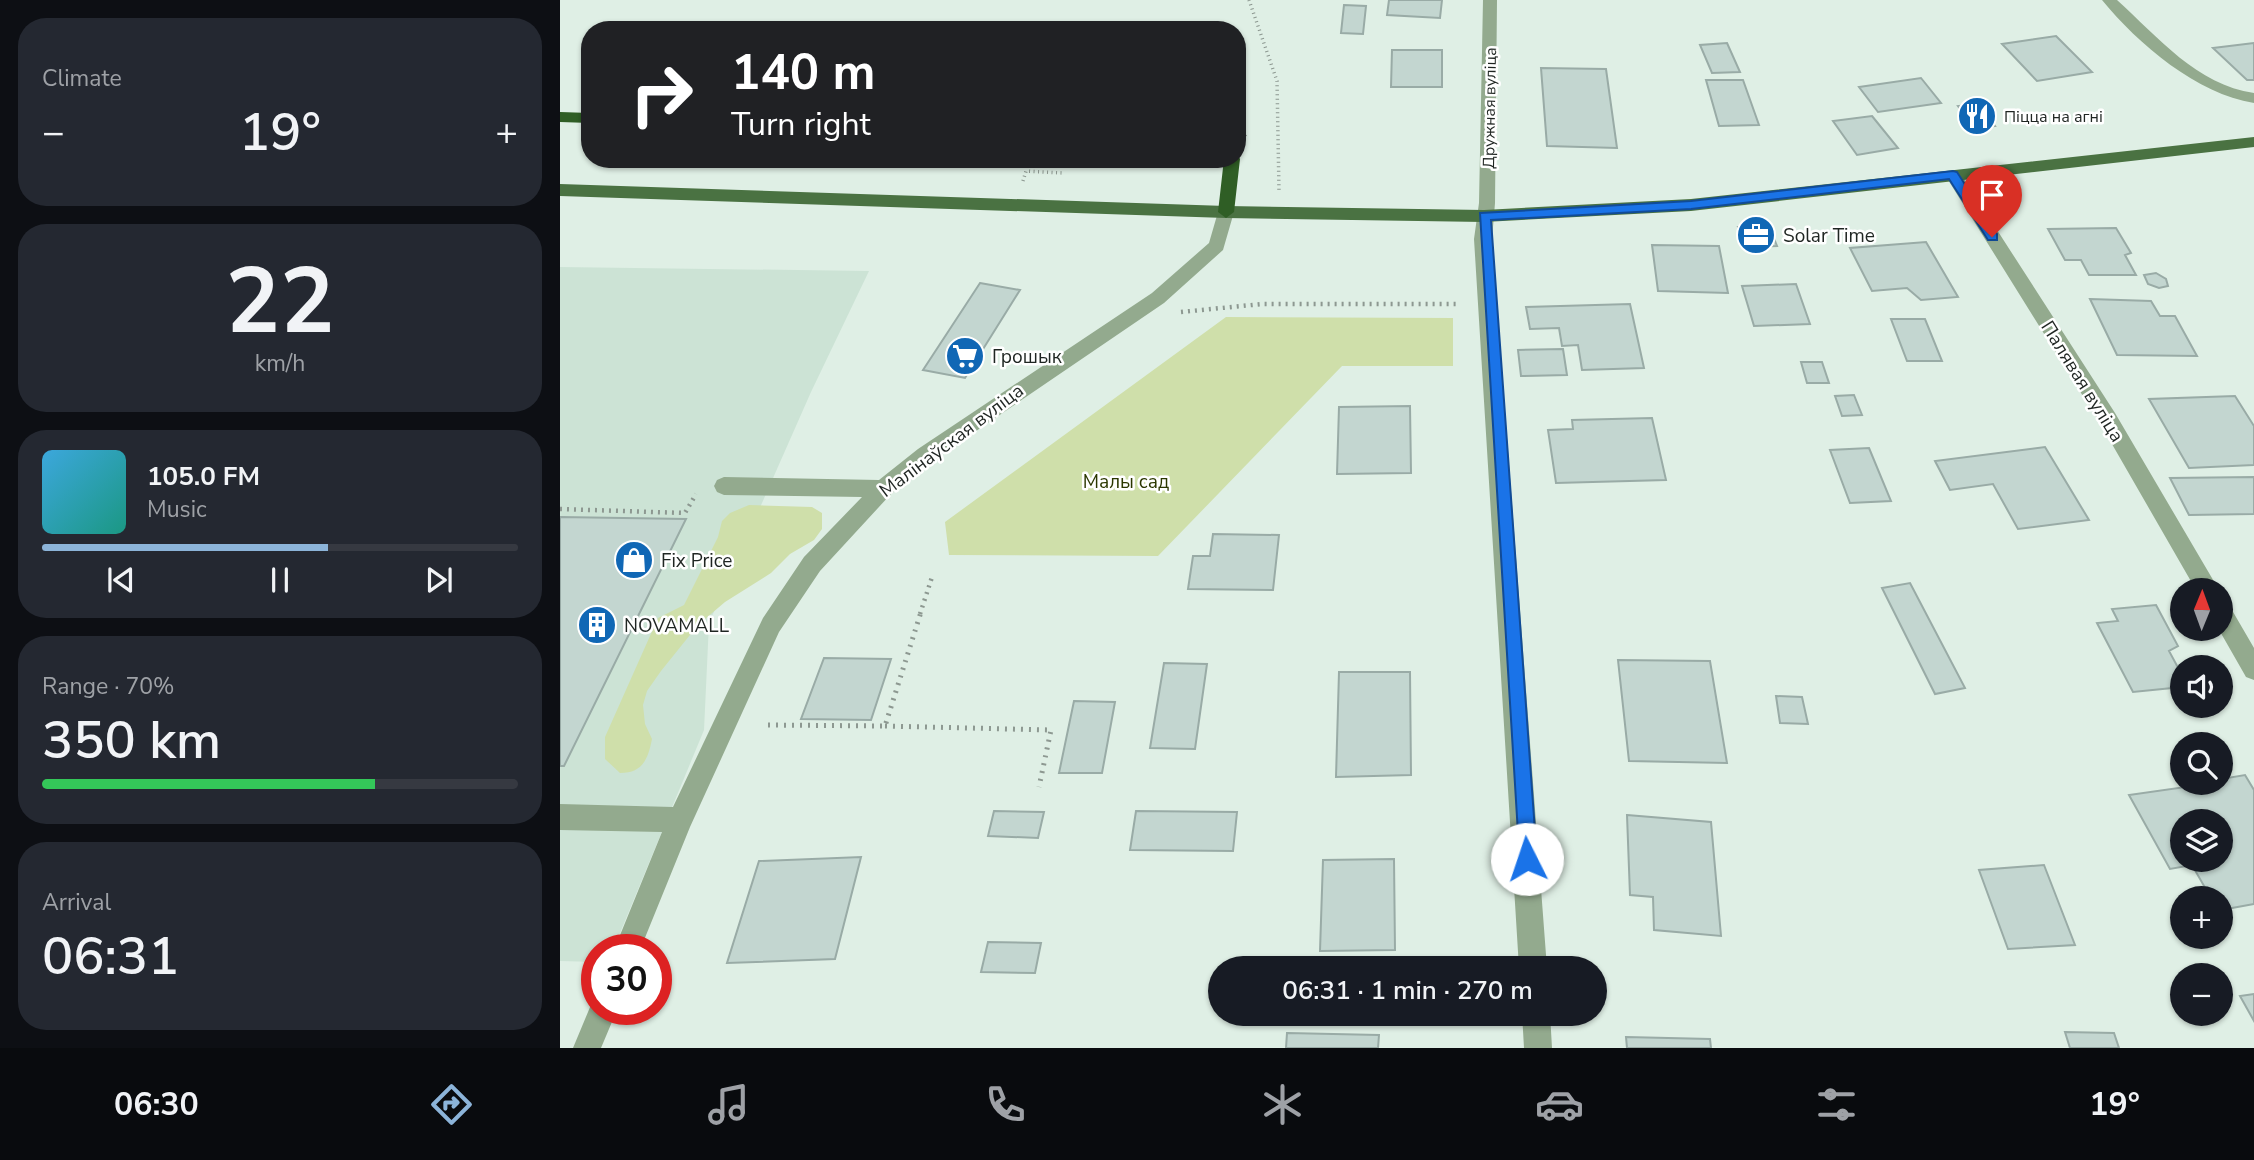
<!DOCTYPE html>
<meta charset="utf-8">
<style>
:root{--surface:#171b24;--page:#242831;--text:#f1f3f6;--muted:#9ea1a6;--line:#363941;--accent:#8cb4d9}
body{margin:0;font-family:"Nunito Sans",sans-serif;background:var(--page);color:var(--text);height:100vh;display:flex;flex-direction:column;font-size:26px;white-space:nowrap}
*{box-sizing:border-box;margin:0}
p{font-size:23px;color:var(--muted)}
.icon{flex:none;width:38px;height:38px;fill:none;stroke:currentColor;stroke-width:2;stroke-linecap:round;stroke-linejoin:round}
.map{position:relative;flex:1;overflow:hidden}
.drawer{display:flex;flex-direction:column;gap:18px;padding:18px;background:#0d0f14;width:560px}
.drawer>*{flex:none}
.banner{position:absolute;left:21px;top:21px;width:665px;height:147px;border-radius:28px;box-shadow:0 2px 5px #0004;background:#202124;color:#fff;overflow:hidden}
.needle{width:46px;rotate:1deg}
.fabs{position:absolute;left:1610px;top:578px;display:grid;gap:14px}
.fabs a{display:grid;place-items:center;width:63px;height:63px;border-radius:50%;background:var(--surface);box-shadow:0 2px 5px #0004;font-size:35px}
.speed{position:absolute;left:21px;top:934px;display:flex;gap:14px;font-size:35px;font-weight:700;text-align:center}
.speed>*{display:grid;place-content:center;width:91px;height:91px;border-radius:50%;background:var(--surface);box-shadow:0 2px 5px #0004;line-height:1}
.speed .limit{border:10px solid #d22;background:#fff;color:#111}
.pin{position:absolute;display:grid;place-items:center;width:60px;height:60px;color:#fff;margin:-72px -30px;border-radius:50% 50% 50% 0;rotate:-45deg;box-shadow:0 0 7px #0007}
.pin .icon{rotate:45deg}
.me{position:absolute;width:77px;margin:-38px;rotate:356deg;stroke-linejoin:round;filter:drop-shadow(0 0 5px #0008)}
.turn{display:flex;align-items:center;gap:24px;height:147px;padding:0 35px;font-size:32px}
.turn .icon{width:91px;height:91px;stroke-width:2.5}
.turn b{display:block;font-size:49px;line-height:60px}
.big{font-size:52px;font-weight:600;line-height:1.1}
.drawer .tile{flex:1;display:flex;flex-direction:column;justify-content:center;gap:10px;min-width:0;padding:0 24px;border-radius:28px;background:var(--page)}
.drawer .dial{align-items:center;gap:0}
.dial b{font-size:91px;line-height:1}
.song{display:flex;align-items:center;gap:21px}
.cover{width:84px;height:84px;border-radius:10px;background:linear-gradient(135deg,hsl(200 70% 55%),hsl(170 70% 35%))}
.played{height:7px;border-radius:4px;background:linear-gradient(90deg,var(--accent) 60%,var(--line) 60%)}
.keys{display:flex;justify-content:space-around;direction:ltr}
.heat{display:flex;justify-content:space-between;align-items:center;font-size:38px;direction:ltr}
.charge{height:10px;border-radius:5px;background:linear-gradient(90deg,#34c759 70%,var(--line) 0)}
.trip{position:absolute;left:648px;top:956px;width:399px;height:70px;border-radius:35px;background:var(--surface);box-shadow:0 2px 5px #0004;font-weight:600;line-height:70px;text-align:center}
.tab-bar{display:flex;height:112px;justify-content:space-around;align-items:center;background:#090b0e;color:var(--muted)}
.tab-bar .icon{width:49px;height:49px}
.tab-bar .active{color:var(--accent)}
.tab-bar b{font-size:32px;color:var(--text)}
main{display:flex;flex:1;min-height:0}
.map>svg:first-child{display:block}
.built{fill:#cce3d5}
.green{fill:#cfdfaa}
.building{fill:#c3d6d0;stroke:#99aba6;stroke-width:2;fill-rule:evenodd}
.lines{fill:none;stroke-linecap:round;stroke-linejoin:round}
.path-far2{stroke:#8d9891;stroke-width:3.5;stroke-dasharray:1 3.5;stroke-linecap:butt}
.path-far1{stroke:#8d9891;stroke-width:4.5;stroke-dasharray:2 5;stroke-linecap:butt}
.path{stroke:#8d9891;stroke-width:5;stroke-dasharray:2 6;stroke-linecap:butt}
.minor{fill:#93aa8e;fill-rule:evenodd}
.major{fill:#4a7242;fill-rule:evenodd}
.highway{fill:#2f5e25;fill-rule:evenodd}
.route{fill:#1a73e8;stroke:#114b97;stroke-width:2}
.labels{text-anchor:middle;stroke-width:5;stroke-linejoin:round;paint-order:stroke}
.far-street-label{font-size:16px;fill:#1f2522;stroke:#fff}
.far-poi-label{font-size:16px;fill:#1f2522;stroke:#fff;text-anchor:start}
.poi-label{font-size:19px;fill:#1f2522;stroke:#fff;text-anchor:start}
.street-label{font-size:19px;fill:#1f2522;stroke:#fff}
.park-label{font-size:19px;fill:#2b3700;stroke:#fff}
</style>
<main>
<section class="drawer">
<div class="tile"><p>Climate</p>
<div class="heat"><a>−</a><b class="big">19°</b><a>+</a></div>
</div>
<div class="tile dial"><b>22</b><p>km/h</p></div>
<div class="tile">
<div class="song"><i class="cover"></i><div><b>105.0 FM</b><p>Music</p></div></div>
<div class="played"></div>
<div class="keys"><svg class="icon" aria-label="previous" viewBox="0 0 24 24"><path d="M18 5L8 12l10 7zM5 5v14"/></svg><svg class="icon" aria-label="pause" viewBox="0 0 24 24"><path d="M8 5v14M16 5v14"/></svg><svg class="icon" aria-label="next" viewBox="0 0 24 24"><path d="M6 5l10 7-10 7zM19 5v14"/></svg></div>
</div>
<div class="tile"><p>Range · 70%</p><b class="big">350 km</b><div class="charge"></div></div>
<div class="tile"><p>Arrival</p><b class="big">06:31</b></div>
</section>
<div class="map">
<svg width="1694" height="1048" viewBox="0 0 1694 1048">
<rect width="100%" height="100%" fill="#dfefe5"/>
<!-- built -->
<path class="built" d="M0,267l309,4 -58,121 -102,231 -5,107 -91,220h-16v12l-37,-1z"/>
<!-- green -->
<path class="green" d="M666,317l227,1v48h-111l-184,190 -209,-1 -4,-33z
M189,505l63,2 10,6v16l-8,11 -24,14 -19,19 -46,29 -27,23 -37,46 -14,20 -4,14 2,19 7,15c-4,21 -10,34 -32,34l-15,-14v-22l53,-119 26,-13 34,-68 4,-16 8,-8z"/>
<!-- building -->
<path class="building" d="M829,0h53l-2,18 -53,-3z
M784,5l22,1 -3,28 -22,-1z
M1496,36l36,36 -55,9 -35,-37z
M1167,43l13,29 -28,1 -12,-28z
M1694,43v37h-7l-34,-32z
M832,50h50v37h-51z
M981,68l65,1 11,79 -70,-2z
M1361,78l20,25 -63,9 -19,-25z
M1146,80h37l16,45 -40,1z
M1419,104l16,22 -20,3 -17,-23z
M1312,116l26,32 -41,7 -24,-34z
M1209,226l8,20 -33,1 -6,-20z
M1556,228l15,25 -6,2 11,20h-47l-8,-15h-16l-17,-31z
M1366,242l32,55 -37,3 -14,-12 -35,3 -22,-43z
M1092,245l67,1 9,47 -70,-2z
M1596,273l10,6 2,7 -9,2 -11,-4 -4,-9z
M420,283l40,7 -55,88 -42,-8z
M1236,284l14,40 -56,2 -12,-40z
M1530,299l61,2 9,15h15l22,40 -80,-1z
M1070,304l14,64 -62,2 -4,-25 -16,1 -3,-18 -29,1 -4,-22z
M1331,319h34l17,42h-35z
M1003,349l4,26 -46,1 -3,-26z
M1241,362h21l7,21h-22z
M1294,395l8,20 -20,1 -7,-20z
M1675,396l19,30v39l-65,3 -40,-69z
M850,406l1,67 -74,1 2,-67z
M1092,418l14,62 -110,3 -8,-53 25,-1 -1,-9z
M1485,447l44,73 -71,9 -25,-45 -43,6 -15,-29z
M1309,448l22,53 -41,2 -20,-53z
M1694,477v37l-65,1 -19,-37z
M0,517l126,2 -122,247h-4z
M653,534l66,1 -6,55 -85,-1 5,-33h17z
M1350,583l55,105 -30,6 -53,-106z
M1596,605l22,41 -9,5 13,24v12l-49,5 -36,-69 21,-2 -6,-12z
M264,658l67,1 -20,61 -70,-1z
M1058,660l92,1 17,102 -98,-2z
M604,663l43,1 -12,85 -45,-1z
M779,672h71l1,103 -75,2z
M1216,696l26,1 6,27 -28,-1z
M514,701l41,1 -13,71h-43z
M1685,775l9,15v114l-33,6v-12h-10l-19,-33 -22,4 -41,-74 92,-13v-3zM1622,821h39v38h-39z
M434,811l50,1 -6,26 -50,-2z
M576,811l101,1 -4,39 -103,-1z
M1067,815l84,7 10,114 -67,-6 -1,-33 -23,-2z
M301,857l-26,102 -108,4 32,-102z
M834,859l1,91 -75,1 3,-91z
M1484,865l31,80 -67,4 -29,-79z
M428,942l53,1 -6,30 -54,-1z
M1694,994v27l-14,-25z
M1505,1032l49,1 5,15h-49z
M727,1033l92,2 -1,13h-92z
M1066,1037l84,2 1,9h-84z"/>
<g class="lines">
<!-- path-far2 -->
<path class="path-far2" d="M689,0l28,81 2,110
M677,125l9,12
M463,181l3,-10 37,2"/>
<!-- path-far1 -->
<path class="path-far1" d="M621,312l81,-8h197
M0,509l125,4 11,-19
M360,614l13,-40"/>
<!-- path -->
<path class="path" d="M208,725l117,1 36,-114
M325,726l166,4 -12,57"/>
<!-- minor -->
<path class="minor" d="M923,0h14l-2,203 -3,36 55,729h-28l-45,-729 5,-36z
M1542,0h15c41,37 80,85 137,93v10c-57,-9 -116,-59 -152,-103z
M1393,170l6,1 156,242 104,177h-23l-95,-165 -156,-250z
M666,206l8,6 -11,38 -59,53 -232,158 -42,34 -70,76 -41,61 -89,195 -50,123h-26l48,-118 -102,-2v-26l113,3 90,-189 41,-61 58,-60 -138,-2 -7,-3 -3,-6 3,-6 7,-3 155,3 39,-31 234,-156 57,-50 9,-31z
M1661,602l8,3 25,43v32l-8,-3 -28,-49z
M37,999v11h20l-16,38h-28l20,-48z
M962,1013h28l2,35h-28z"/>
<!-- major -->
<path class="major" d="M1694,137v10l-563,64 -207,11 -258,-4 -666,-22v-12l666,22 258,4 207,-11z"/>
<!-- highway -->
<path class="highway" d="M0,112l30,1v10l-30,-1z
M678,155l2,4 -6,53 -8,6 -8,-6 6,-53h13z"/>
</g>
<!-- route -->
<path class="route" d="M1393,171l4,1 40,62v6h-9l-39,-61 -258,30 -200,11 46,639 -3,7 -7,3 -7,-3 -40,-653 211,-12z"/>
<!-- icons -->
<defs>
<symbol id="restaurant-disc" viewBox="-11 -11 22 22"><circle r="9.5" fill="#1067b5" stroke="#fff"/><path d="M-5-6h1v4h1v-4h1v4h1v-4h1v5L-1.5 .5V6h-2V.5L-5-1ZM5-6V6H3V1.5H1.5Q1.5-4 5-6Z" fill="#fff"/></symbol>
<symbol id="office-disc" viewBox="-11 -11 22 22"><circle r="9.5" fill="#1067b5" stroke="#fff"/><path d="M-6-3h4V-5.5h4V-3h4V5H-6ZM-1-4.5V-3h2v-1.5ZM-6 0V1H6V0Z" fill="#fff"/></symbol>
<symbol id="supermarket-disc" viewBox="-11 -11 22 22"><circle r="9.5" fill="#1067b5" stroke="#fff"/><path d="M-6-5.5h2.5l.6 2H6L4.5 2H-2.5L-4.4-4H-6ZM-1.5 3.2a1.3 1.3 0 1 0 .1 0ZM3 3.2a1.3 1.3 0 1 0 .1 0Z" fill="#fff"/></symbol>
<symbol id="shop-disc" viewBox="-11 -11 22 22"><circle r="9.5" fill="#1067b5" stroke="#fff"/><path d="M-5-2.5h2.3a2.7 3.5 0 0 1 5.4 0H5L5.5 6h-11ZM-1.5-2.5h3a1.5 2.3 0 0 0-3 0Z" fill="#fff"/></symbol>
<symbol id="building-disc" viewBox="-11 -11 22 22"><circle r="9.5" fill="#1067b5" stroke="#fff"/><path d="M-4-6H4V6H1V3H-1V6H-4ZM-2.5-4.3h1.7v1.8h-1.7ZM.8-4.3h1.7v1.8H.8ZM-2.5-1h1.7V.8h-1.7ZM.8-1h1.7V.8H.8Z" fill="#fff"/></symbol>
</defs>
<g fill-rule="evenodd">
<use href="#restaurant-disc" x="1395" y="94" width="44" height="44"/>
<use href="#office-disc" x="1174" y="213" width="44" height="44"/>
<use href="#supermarket-disc" x="383" y="334" width="44" height="44"/>
<use href="#shop-disc" x="52" y="538" width="44" height="44"/>
<use href="#building-disc" x="15" y="603" width="44" height="44"/>
</g>
<g class="labels">
<!-- far-street labels -->
<g class="far-street-label">
<text transform="translate(929 108) rotate(-89)" y="6">Дружная вуліца</text>
</g>
<!-- far-poi labels -->
<g class="far-poi-label">
<text x="1444" y="122">Піцца на агні</text>
</g>
<!-- poi labels -->
<g class="poi-label">
<text x="1223" y="242">Solar Time</text>
<text x="432" y="363">Грошык</text>
<text x="101" y="567">Fix Price</text>
<text x="64" y="632">NOVAMALL</text>
</g>
<!-- street labels -->
<g class="street-label">
<text transform="translate(1523 381) rotate(58)" y="7">Палявая вуліца</text>
<text transform="translate(391 440) rotate(-37)" y="7">Малінаўская вуліца</text>
</g>
<!-- park labels -->
<g class="park-label">
<text x="566" y="488">Малы сад</text>
</g>
</g>
</svg>
<div class="fabs">
<a><svg class="needle" viewBox="-14 -14 28 28"><path d="M0-13l5 13h-10z" fill="#e53935"/><path d="M0 13l5-13h-10z" fill="#9ea1a6"/></svg></a>
<a><svg class="icon" aria-label="sound" viewBox="0 0 24 24"><path d="M4 9h4l5-4v14l-5-4H4zM17 9q2 3 0 6"/></svg></a>
<a><svg class="icon" aria-label="search" viewBox="0 0 24 24"><circle cx="10" cy="10" r="6"/><path d="M15 15l6 6"/></svg></a>
<a><svg class="icon" aria-label="layers" viewBox="0 0 24 24"><path d="M12 4l9 5-9 5-9-5zM3 14l9 5 9-5"/></svg></a>
<a>+</a>
<a>−</a>
</div>
<div class="speed"><div class="limit">30</div></div>
<div class="pin" style="left:1432px;top:237px;background:#d93025"><svg class="icon" aria-label="arrive" viewBox="0 0 24 24"><path d="M6 21V4h12l-3 4 3 4H6"/></svg></div>
<svg class="me" style="left:967px;top:859px" viewBox="-20 -20 40 40"><circle r="19" fill="#fff"/><path d="M0-13L10 11 0 6-10 11z" fill="#1a73e8"/></svg>
<div class="trip">06:31 · 1 min · 270 m</div>
<div class="banner">
<div class="turn"><svg class="icon" aria-label="right" viewBox="0 0 24 24"><path d="M7 20v-9h11M14 6l5 5-5 5"/></svg><div><b>140 m</b>Turn right</div></div>
</div>
</div>
</main>
<nav class="tab-bar">
<b>06:30</b>
<svg class="icon active" aria-label="directions" viewBox="0 0 24 24"><path d="M12 3l9 9-9 9-9-9zM9 14v-3h6M13 9l2 2-2 2"/></svg>
<svg class="icon" aria-label="music" viewBox="0 0 24 24"><path d="M9 18V5l10-2v13"/><circle cx="6" cy="18" r="3"/><circle cx="16" cy="16" r="3"/></svg>
<svg class="icon" aria-label="phone" viewBox="0 0 24 24"><path d="M5 4h4l2 5-3 2q2 4 5 5l2-3 5 2v4C11 20 4 13 5 4z"/></svg>
<svg class="icon" aria-label="climate" viewBox="0 0 24 24"><path d="M12 3v18M4 7l16 10M4 17L20 7"/></svg>
<svg class="icon" aria-label="car" viewBox="0 0 24 24"><path d="M5 17H2v-5l4-1 3-4h7l3 4 3 1v5h-3M9 17h6M6 11h13"/><circle cx="7" cy="17" r="2"/><circle cx="17" cy="17" r="2"/></svg>
<svg class="icon" aria-label="filters" viewBox="0 0 24 24"><path d="M4 7h16M4 17h16"/><circle cx="9" cy="7" r="2"/><circle cx="15" cy="17" r="2"/></svg>
<b>19°</b>
</nav>
